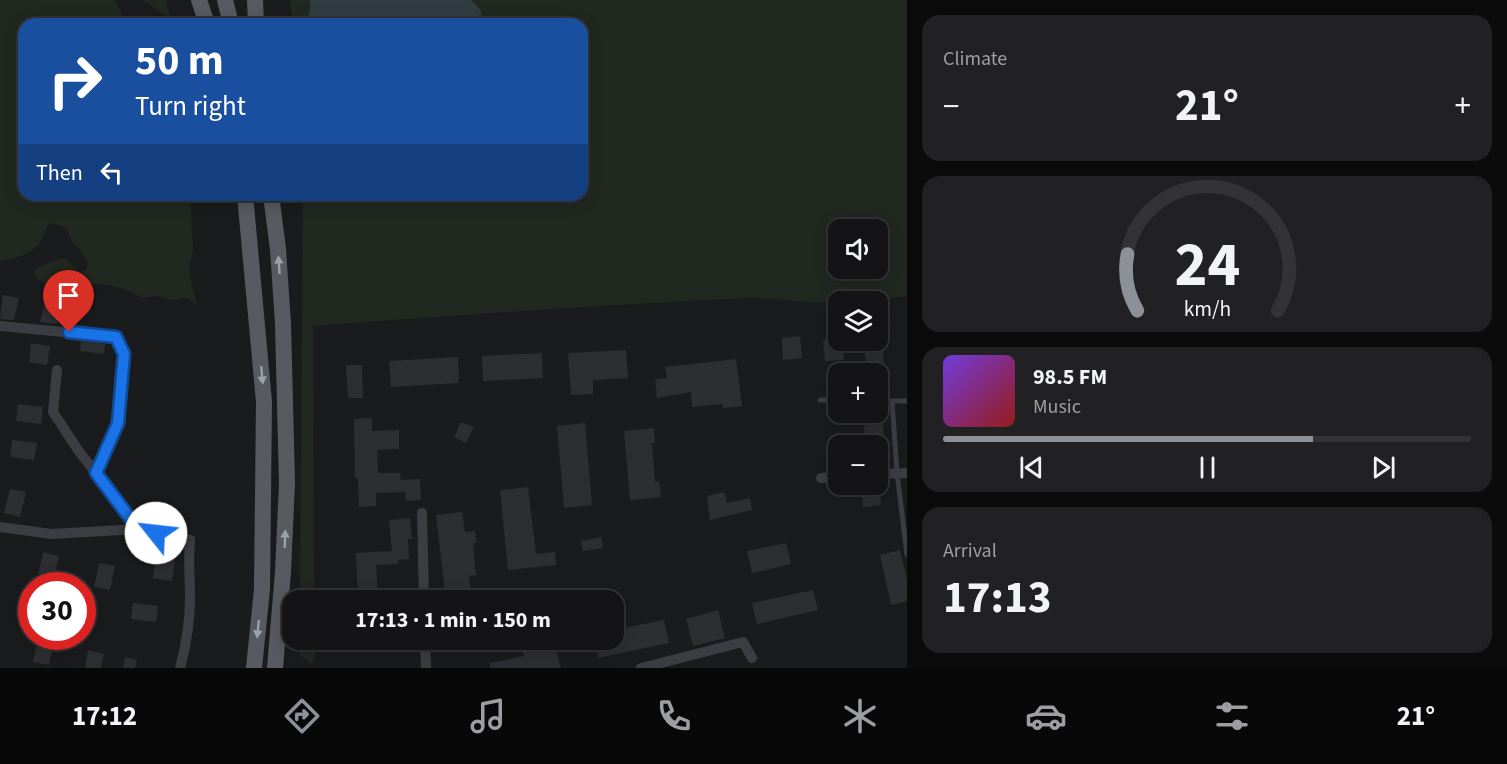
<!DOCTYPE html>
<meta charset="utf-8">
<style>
:root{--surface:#141416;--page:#212123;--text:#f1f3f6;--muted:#9d9ea1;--line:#333335;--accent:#8c9099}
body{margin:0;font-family:"Source Sans 3",sans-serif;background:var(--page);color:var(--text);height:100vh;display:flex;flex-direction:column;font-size:22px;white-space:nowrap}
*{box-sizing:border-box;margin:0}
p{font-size:20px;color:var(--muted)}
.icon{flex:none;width:33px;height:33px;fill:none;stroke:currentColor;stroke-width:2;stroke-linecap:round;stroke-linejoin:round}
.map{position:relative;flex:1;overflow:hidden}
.panel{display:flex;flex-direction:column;gap:15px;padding:15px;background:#0b0b0c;width:600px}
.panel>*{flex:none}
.top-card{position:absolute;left:18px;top:18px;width:570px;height:183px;border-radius:18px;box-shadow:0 3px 15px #0003,0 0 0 2px var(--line);background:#1a4fa0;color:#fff;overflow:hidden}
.fabs{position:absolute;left:828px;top:219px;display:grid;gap:12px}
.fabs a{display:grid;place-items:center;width:60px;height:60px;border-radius:12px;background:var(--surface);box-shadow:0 3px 15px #0003,0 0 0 2px var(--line);font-size:30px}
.speed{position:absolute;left:18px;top:572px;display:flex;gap:12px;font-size:30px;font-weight:700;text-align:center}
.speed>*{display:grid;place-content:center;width:78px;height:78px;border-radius:50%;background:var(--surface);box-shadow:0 3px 15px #0003,0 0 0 2px var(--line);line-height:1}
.speed .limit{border:9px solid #d22;background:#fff;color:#111}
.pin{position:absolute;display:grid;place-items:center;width:51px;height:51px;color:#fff;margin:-62px -26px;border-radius:50% 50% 50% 0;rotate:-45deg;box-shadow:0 0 6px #0007}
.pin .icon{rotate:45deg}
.me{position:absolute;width:66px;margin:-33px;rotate:299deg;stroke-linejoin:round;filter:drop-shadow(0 0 4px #0008)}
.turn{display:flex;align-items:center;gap:21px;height:126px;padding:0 18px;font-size:27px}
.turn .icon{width:78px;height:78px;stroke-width:2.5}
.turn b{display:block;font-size:42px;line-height:51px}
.then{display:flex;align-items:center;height:57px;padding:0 18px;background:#0003;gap:12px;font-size:22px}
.big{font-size:45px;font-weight:700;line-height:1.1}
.panel .tile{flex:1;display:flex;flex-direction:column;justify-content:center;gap:9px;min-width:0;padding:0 21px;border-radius:18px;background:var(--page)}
.panel .dial{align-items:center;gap:0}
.dial svg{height:156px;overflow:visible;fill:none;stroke:var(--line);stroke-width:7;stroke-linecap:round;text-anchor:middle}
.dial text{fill:var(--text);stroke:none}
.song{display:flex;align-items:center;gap:18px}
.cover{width:72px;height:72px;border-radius:9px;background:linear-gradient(135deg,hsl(260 70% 55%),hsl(0 70% 35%))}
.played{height:6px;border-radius:3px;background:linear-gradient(90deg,var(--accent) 70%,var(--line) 70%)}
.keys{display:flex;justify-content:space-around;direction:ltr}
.heat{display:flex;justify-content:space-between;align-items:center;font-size:33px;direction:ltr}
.trip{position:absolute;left:282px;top:590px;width:342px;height:60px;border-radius:18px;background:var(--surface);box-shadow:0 3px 15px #0003,0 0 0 2px var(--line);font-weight:700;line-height:60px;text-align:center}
.dock{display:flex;height:96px;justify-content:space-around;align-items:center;background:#080809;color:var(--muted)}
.dock .icon{width:42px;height:42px}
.dock .selected{color:var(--accent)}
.dock b{font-size:27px;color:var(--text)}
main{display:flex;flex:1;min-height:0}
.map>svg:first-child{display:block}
.green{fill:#202820;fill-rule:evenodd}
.water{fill:#303c41}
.building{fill:#2d2e31}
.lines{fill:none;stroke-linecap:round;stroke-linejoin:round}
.lane{stroke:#3b3d42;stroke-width:5}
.street{stroke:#3b3d42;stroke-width:10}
.primary{stroke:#575b61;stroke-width:16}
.oneway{fill:#9ca2aa}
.route-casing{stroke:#114b97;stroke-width:15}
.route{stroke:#1a73e8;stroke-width:10}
</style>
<main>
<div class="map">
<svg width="907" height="668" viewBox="0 0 907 668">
<rect width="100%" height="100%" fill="#1a1b1d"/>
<!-- green -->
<path class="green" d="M0,0h115l11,24h-102v171h166l3,55 -4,22 8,33 -10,-7 -16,2 -14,-4 -14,2 -18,-9 -21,-5 -38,1 -14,3 -14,-9 -4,-6 3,-6 26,-9 5,2 12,12 6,-3 2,-6 -7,-12 -9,-9 -5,-13 -12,-6 -7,2c-3,6 -5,13 -8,18 -7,11 -28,17 -40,17z
M143,0h23l5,20z
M290,0h617v296c-24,4 -49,5 -71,6 -30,2 -61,-5 -91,-4 -144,7 -288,17 -432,28l1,274h-14l3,-405h279v-171h-290zM838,230h40v38h-40z
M299,639h15l1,19 -3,6 -13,-9z"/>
<!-- water -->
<path class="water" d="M310,0h161c6,7 13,9 9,19l-12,5h-162l4,-14z"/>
<!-- building -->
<path class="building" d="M3,295l16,3 -5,22 -14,-1z
M46,299l16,3 -5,22 -17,-2z
M800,336l2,22 -19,2 -1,-22z
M838,338v2h4l2,20 -19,1 -2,-21z
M81,341l24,3 -1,10 -24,-3z
M882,341l2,21 -18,2 -2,-22z
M31,343l19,3 -3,19 -18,-3z
M626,350l2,28 -35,2v14l-22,1 -3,-42z
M542,353l1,25 -60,3 -1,-25z
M458,357l1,26 -68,4 -2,-26z
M736,359l6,47 -19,2 -1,-4 -30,3 -1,-15 -34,6 -2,-19 12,-1 -2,-11z
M346,365h16l1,33h-15z
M18,404l25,3 -2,17 -25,-3z
M882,415l2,21 -19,2 -2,-22z
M372,418v13l27,-1v19l-22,1 1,23h22l1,7 19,-1 1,21 -15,1 -1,-9 -29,1v13l-17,1 -1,-29h-3l-1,-59z
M461,422l13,5 -8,16 -12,-6z
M585,423l7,82 -28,3 -7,-82z
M654,428l1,15h-3l3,39 4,-1 2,16 -31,3 -6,-69z
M12,440l25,3 -3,17 -24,-3z
M880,484l1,21 -18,2 -2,-22z
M528,487l8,67 19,-2 1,13 -48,5 -8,-80z
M10,489l16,3 -6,25 -16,-4z
M724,492l3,11 23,-5 2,12 -42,10 -3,-24z
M462,512l3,20 10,-1 1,12h-3l3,32 -7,1 3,24h-26l-10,-85z
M410,518l2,21h-4l1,20 -11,1v4l-22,1 2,35h-20l-2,-47 36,-2 -3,-31z
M601,537l2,11 -20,3 -2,-10z
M158,543l19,3 -5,35 -19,-3z
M786,543l5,21 -39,9 -5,-22z
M900,550l7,29v22l-16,4 -11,-50z
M43,552l16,4 -6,24 -15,-4z
M99,563l16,3 -5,24 -16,-3z
M813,590l5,20 -61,14 -5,-21z
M133,603l25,3 -2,16 -25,-3z
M718,610l7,28 -32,8 -7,-27z
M664,620l5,23 -71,15 -4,-19h20v-9z
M38,637l16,4 -5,24 -16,-3z
M554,642l7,26h-71v-5l34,-7 -2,-6z
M88,650l16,4 -3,14h-16z
M125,657l12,3 -2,8h-12z"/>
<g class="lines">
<!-- lane -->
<path class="lane" d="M820,400h18
M878,401h14
M907,401h-15l5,72 10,82
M96,473l22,-50 7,-69 -9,-16"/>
<!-- street -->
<path class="street" d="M0,326l116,11
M57,370l-4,42 25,38 61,79
M878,474l29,-1
M821,478l17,-1
M422,513l2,87
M0,527l51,7 88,-5 51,11c-2,19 0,38 0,57 0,23 -4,49 -10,71
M425,639l1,29
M641,668l102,-26 9,16"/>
<!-- primary -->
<path class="primary" d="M199,0l8,24
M225,0l6,24
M255,0l1,24
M245,195l19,207 -2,187 -8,79
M271,195l7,54 5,75 4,159 -4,89 -8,96"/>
</g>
<!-- one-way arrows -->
<defs><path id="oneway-solid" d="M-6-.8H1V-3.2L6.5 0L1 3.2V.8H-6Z" transform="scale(1.5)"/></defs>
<g class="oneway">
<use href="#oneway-solid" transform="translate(279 265) rotate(-94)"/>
<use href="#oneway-solid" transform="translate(262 375) rotate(85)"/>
<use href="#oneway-solid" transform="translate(285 539) rotate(-88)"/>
<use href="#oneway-solid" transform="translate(258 629) rotate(96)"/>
</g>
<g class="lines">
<defs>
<path id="route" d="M69,332l47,5 8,17 -6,69 -22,50 43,57 17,3"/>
</defs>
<!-- route casing -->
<use href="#route" class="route-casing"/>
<!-- route -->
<use href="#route" class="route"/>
</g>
</svg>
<div class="fabs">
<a><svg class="icon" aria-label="sound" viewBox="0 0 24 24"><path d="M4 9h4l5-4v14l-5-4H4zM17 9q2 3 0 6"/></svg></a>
<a><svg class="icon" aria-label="layers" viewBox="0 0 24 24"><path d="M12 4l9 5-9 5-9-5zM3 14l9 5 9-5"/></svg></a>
<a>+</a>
<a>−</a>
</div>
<div class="speed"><div class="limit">30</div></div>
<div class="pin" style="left:69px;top:332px;background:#d93025"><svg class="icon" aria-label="arrive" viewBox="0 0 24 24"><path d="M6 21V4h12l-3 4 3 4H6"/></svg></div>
<svg class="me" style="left:156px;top:533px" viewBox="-20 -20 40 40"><circle r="19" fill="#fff"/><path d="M0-13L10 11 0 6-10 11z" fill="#1a73e8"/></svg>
<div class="trip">17:13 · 1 min · 150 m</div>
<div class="top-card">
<div class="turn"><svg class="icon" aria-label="right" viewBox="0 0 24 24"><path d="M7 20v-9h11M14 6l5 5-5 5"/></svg><div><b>50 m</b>Turn right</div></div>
<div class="then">Then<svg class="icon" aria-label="left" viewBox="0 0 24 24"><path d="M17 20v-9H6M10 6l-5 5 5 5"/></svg></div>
</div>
</div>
<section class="panel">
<div class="tile"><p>Climate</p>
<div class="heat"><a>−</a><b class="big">21°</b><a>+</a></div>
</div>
<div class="tile dial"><svg viewBox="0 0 100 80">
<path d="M14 69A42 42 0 1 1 86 69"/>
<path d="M14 69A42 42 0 0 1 9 40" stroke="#8c9099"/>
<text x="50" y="56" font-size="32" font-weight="700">24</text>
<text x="50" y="72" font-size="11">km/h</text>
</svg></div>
<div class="tile">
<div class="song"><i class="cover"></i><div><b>98.5 FM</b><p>Music</p></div></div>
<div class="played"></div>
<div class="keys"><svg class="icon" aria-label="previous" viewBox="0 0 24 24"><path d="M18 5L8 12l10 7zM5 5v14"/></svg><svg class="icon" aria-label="pause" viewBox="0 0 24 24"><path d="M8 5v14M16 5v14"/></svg><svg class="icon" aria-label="next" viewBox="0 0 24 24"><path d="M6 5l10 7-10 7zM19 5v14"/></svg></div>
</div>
<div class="tile"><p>Arrival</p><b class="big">17:13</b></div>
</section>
</main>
<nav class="dock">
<b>17:12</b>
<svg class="icon selected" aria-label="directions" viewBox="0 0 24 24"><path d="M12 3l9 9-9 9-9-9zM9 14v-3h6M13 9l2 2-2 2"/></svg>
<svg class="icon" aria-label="music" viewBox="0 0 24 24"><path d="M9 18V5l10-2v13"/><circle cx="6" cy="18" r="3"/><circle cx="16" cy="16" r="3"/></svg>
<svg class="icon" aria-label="phone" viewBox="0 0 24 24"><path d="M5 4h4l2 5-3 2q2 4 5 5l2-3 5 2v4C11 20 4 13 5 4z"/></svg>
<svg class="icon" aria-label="climate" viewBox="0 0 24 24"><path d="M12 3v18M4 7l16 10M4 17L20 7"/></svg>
<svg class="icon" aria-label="car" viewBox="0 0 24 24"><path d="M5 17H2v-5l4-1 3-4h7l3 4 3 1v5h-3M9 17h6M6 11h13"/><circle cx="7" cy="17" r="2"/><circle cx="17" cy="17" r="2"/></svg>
<svg class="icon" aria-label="filters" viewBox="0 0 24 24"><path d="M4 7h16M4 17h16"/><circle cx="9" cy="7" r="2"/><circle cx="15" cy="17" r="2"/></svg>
<b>21°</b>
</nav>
